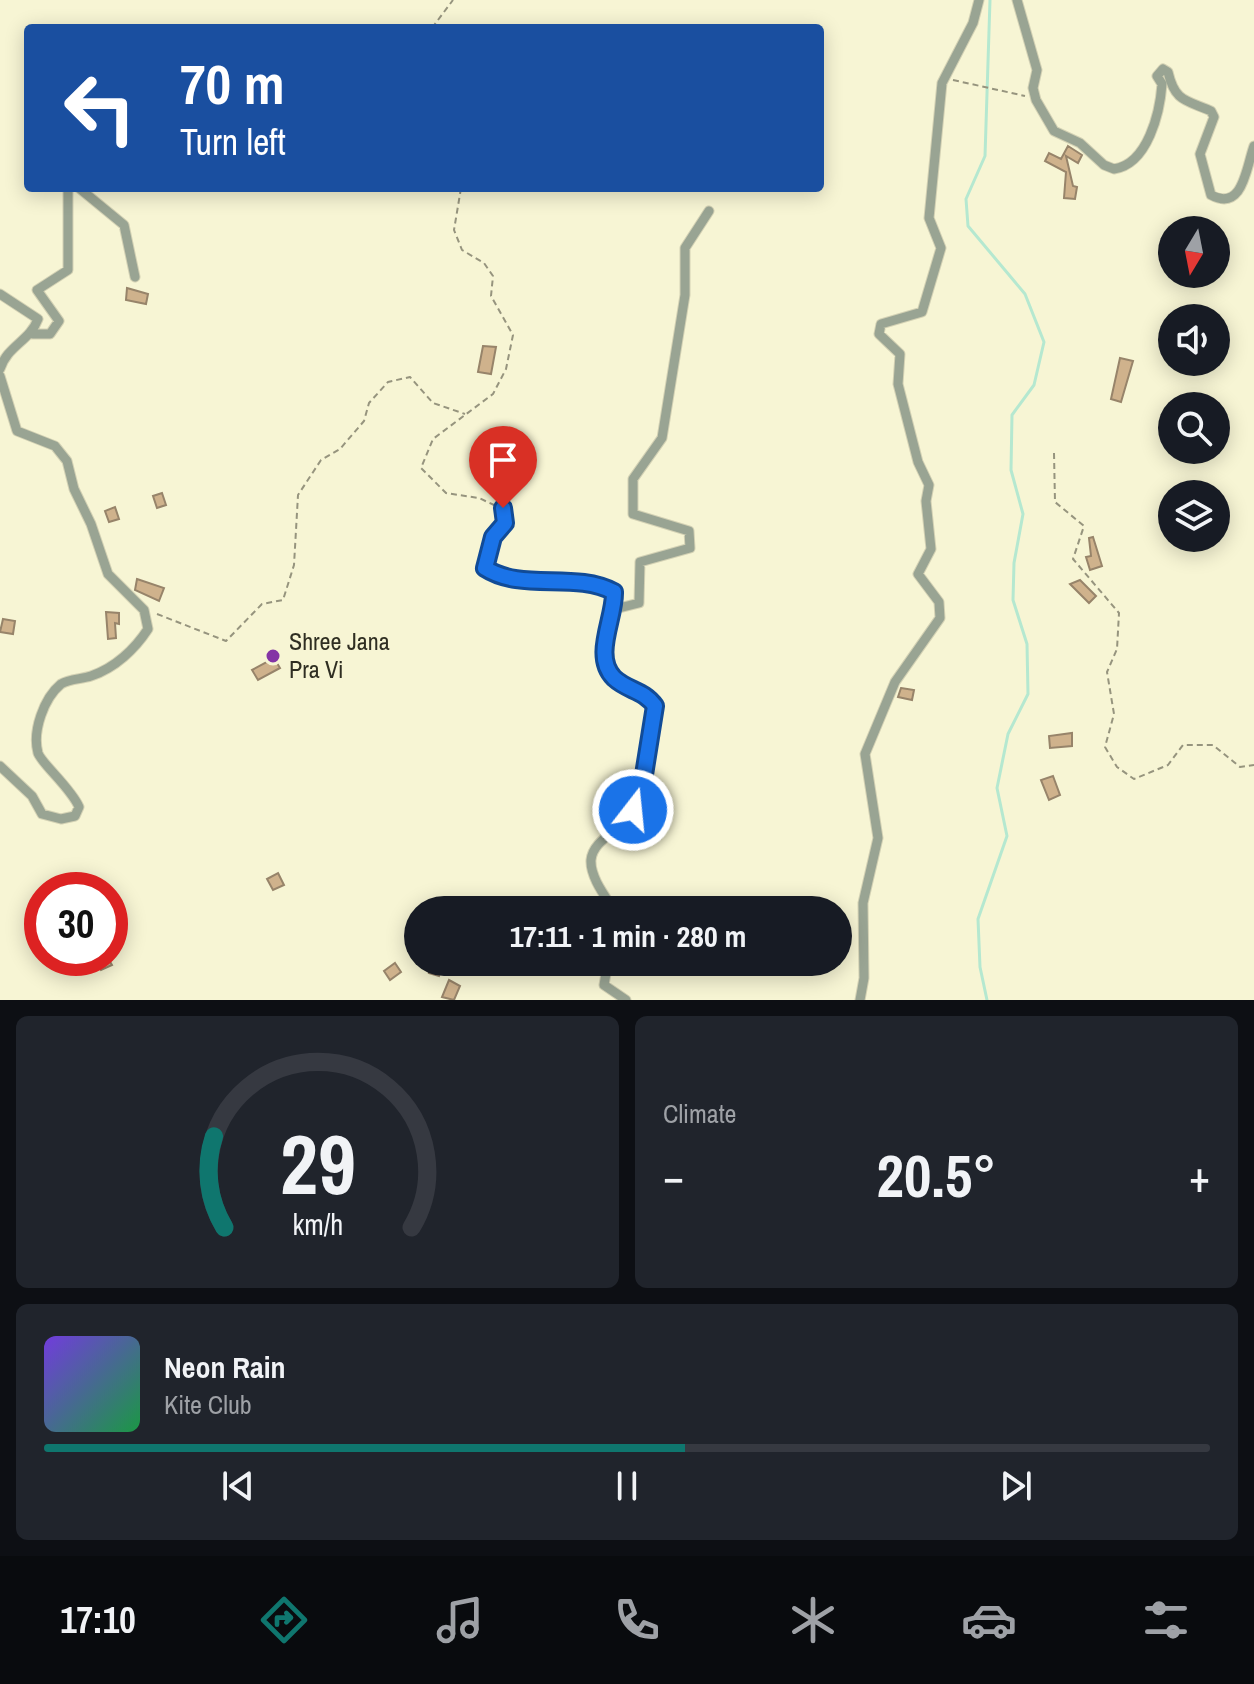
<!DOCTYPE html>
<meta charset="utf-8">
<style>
:root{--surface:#171b24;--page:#20242c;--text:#f1f3f6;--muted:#9ea1a6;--line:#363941;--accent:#0f766e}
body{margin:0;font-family:"Archivo Narrow",sans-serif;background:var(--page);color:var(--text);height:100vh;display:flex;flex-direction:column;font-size:30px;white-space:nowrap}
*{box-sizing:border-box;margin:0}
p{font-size:26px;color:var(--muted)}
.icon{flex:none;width:44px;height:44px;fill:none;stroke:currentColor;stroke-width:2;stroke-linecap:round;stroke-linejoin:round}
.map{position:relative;height:1000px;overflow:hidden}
.drawer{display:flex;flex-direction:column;gap:16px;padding:16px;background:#0d0f14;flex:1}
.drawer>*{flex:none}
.top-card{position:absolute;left:24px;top:24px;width:800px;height:168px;border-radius:8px;box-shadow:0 4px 20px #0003;background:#1a4fa0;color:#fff;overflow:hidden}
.needle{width:52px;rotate:190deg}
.tools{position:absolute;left:1158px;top:216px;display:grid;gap:16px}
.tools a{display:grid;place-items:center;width:72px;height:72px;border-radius:50%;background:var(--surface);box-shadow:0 4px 20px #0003;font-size:40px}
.speed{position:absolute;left:24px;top:872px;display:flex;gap:16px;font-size:40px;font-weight:700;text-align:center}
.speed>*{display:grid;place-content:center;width:104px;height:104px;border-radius:50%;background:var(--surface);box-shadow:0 4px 20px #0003;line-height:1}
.speed .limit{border:12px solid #d22;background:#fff;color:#111}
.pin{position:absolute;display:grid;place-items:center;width:68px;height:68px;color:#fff;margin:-82px -34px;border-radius:50% 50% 50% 0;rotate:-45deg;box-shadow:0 0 8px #0007}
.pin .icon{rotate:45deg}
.me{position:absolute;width:88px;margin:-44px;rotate:16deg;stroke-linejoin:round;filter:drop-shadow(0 0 6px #0008)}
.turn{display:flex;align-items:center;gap:28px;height:168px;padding:0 24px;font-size:36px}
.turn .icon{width:104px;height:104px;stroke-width:2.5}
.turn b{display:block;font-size:56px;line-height:68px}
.big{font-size:60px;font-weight:700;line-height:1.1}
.drawer .widget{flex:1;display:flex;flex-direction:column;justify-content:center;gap:12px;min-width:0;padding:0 28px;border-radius:12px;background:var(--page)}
.drawer .dial{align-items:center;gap:0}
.dial svg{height:208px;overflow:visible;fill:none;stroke:var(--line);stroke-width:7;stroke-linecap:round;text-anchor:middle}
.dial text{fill:var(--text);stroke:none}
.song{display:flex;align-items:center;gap:24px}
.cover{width:96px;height:96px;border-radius:12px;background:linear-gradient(135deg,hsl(260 70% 55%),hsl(140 70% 35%))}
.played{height:8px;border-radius:4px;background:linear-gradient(90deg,var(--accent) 55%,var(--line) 55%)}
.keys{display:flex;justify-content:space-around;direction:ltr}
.heat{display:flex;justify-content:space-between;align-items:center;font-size:44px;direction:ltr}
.drawer .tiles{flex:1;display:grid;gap:16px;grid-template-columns:1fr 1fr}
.widget:last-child{grid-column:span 2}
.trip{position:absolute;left:404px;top:896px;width:448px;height:80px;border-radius:40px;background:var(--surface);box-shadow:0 4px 20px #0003;font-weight:700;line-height:80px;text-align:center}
.dock{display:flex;height:128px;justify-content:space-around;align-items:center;background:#090b0e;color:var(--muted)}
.dock .icon{width:56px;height:56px}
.dock .current{color:var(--accent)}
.dock b{font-size:36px;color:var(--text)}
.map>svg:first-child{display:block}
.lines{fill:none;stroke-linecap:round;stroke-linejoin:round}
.stream{stroke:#b5e8d0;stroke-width:3}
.building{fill:#cfb28c;stroke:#97846a;stroke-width:2}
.street-casing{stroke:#d3d1b4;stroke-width:11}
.path{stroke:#96947e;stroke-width:2;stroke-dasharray:6 4;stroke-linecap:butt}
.street{stroke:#99a493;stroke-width:9}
.route-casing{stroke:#114b97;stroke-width:20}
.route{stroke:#1a73e8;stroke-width:14}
.poi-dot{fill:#8435a5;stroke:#f7f5d4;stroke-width:3}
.labels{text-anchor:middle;stroke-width:8;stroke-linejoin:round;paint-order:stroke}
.poi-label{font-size:24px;fill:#2f2e22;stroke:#f7f5d4;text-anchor:start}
</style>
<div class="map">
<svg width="1254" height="1000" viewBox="0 0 1254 1000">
<rect width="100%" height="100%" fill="#f7f5d4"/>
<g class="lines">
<!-- stream -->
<path class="stream" d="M987,1000l-7,-33 -2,-48 29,-83 -10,-48 11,-54 20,-40 -1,-50 -14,-44 1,-37 9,-49 -12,-44 1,-55 22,-30 10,-43 -19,-48 -57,-68 -2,-27 19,-43 5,-156"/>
</g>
<!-- building -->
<path class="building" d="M1068,146l14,9 -4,8 -12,-7 7,30 4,1 -2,12 -11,-1 2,-26 -21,-11 4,-8 12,6z
M127,288l21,6 -2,10 -20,-4z
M483,346l13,1 -5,27 -13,-2z
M1120,358l13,3 -12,41 -10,-3z
M162,493l4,12 -9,3 -4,-12z
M115,507l4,12 -10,3 -4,-11z
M1093,537l9,29 -12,4 -4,-13 5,-1 -2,-18z
M137,579l27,9 -5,13 -24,-11z
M1080,580l16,16 -7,7 -19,-19z
M106,612l13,1v11l-4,-1 1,15 -8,1z
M3,619l12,2 -2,13 -13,-2z
M274,658l6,10 -22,12 -6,-10z
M901,688l13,2 -2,10 -14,-3z
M1072,733v13l-22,2 -1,-12z
M1053,776l7,19 -11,5 -8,-20z
M278,873l6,12 -11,5 -6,-11z
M95,958h13l4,7 -11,5z
M433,962h10l-4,14 -10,-3z
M395,963l6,9 -11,8 -6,-9z
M449,980l11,6 -6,14 -12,-3z"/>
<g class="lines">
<defs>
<path id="street" d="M1017,0l20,70 -4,18 3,12 18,31 26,12 24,22 10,4c34,-5 46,-57 48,-85l-5,-8 6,-7 5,3c7,30 18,28 43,39l3,6 -14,37 11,41c32,17 35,-27 43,-49
M79,188l45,37 11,52
M0,294l38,25c-8,22 -31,27 -38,50
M33,334h17l9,-13 -22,-31 31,-20v-82
M0,376l17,55 38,15 12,15 7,28 17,35 17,50 36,36 4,19c-13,20 -33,39 -57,47 -9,3 -22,3 -30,8 -17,14 -29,47 -23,69 3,10 33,35 41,54l-4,9 -14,3 -19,-5 -10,-18 -32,-30
M503,508l2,15 -12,14 -8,31c37,24 90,3 129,24 1,25 -22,64 0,86 14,13 30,12 41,28 -2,33 -8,74 -21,103 -10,21 -41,29 -43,51 -1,17 14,36 23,50
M615,609l24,-6 1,-41 50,-14 -1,-17 -56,-17v-35l29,-41 23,-143v-47l24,-37
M608,962l-4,23 22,15
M860,1000l4,-22 -1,-75 15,-65 -13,-84 30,-72 45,-64 -1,-16 -21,-28 13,-25 -5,-48 3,-16 -11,-23 -20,-78 2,-30 -21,-20 2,-10 41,-12 19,-64 -12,-30 13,-135 31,-60 6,-23"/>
</defs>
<!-- street casing -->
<use href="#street" class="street-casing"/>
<!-- path -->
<path class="path" d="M432,28l21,-28
M953,80l72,16
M461,188l-7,42 8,20 22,13 9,13 -2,20 22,39 -7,34 -13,25 -60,45 -12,29 25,25 33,5 15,7
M1054,453l1,49 29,24 -11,33 46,54 -2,36 -10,23 7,42 -9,33 12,20 17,12 34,-14 15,-20h30l27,22 14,-2
M157,614l69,27 36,-37 21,-4 11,-35 4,-70 23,-35 19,-11 24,-28 5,-18 19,-21 22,-5 23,26 32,11"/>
<!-- street -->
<use href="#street" class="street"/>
</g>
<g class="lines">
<defs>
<path id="route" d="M503,508l2,15 -12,14 -8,31c37,24 90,3 129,24 1,26 -22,64 0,86 14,13 30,12 41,28l-12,75 -10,29"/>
</defs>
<!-- route casing -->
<use href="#route" class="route-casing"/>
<!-- route -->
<use href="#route" class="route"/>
</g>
<!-- markers -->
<circle class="poi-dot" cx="273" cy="656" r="8"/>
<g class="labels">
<!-- poi labels -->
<g class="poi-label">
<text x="289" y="650">Shree Jana<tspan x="289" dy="28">Pra Vi</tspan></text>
</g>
</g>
</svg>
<div class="tools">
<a><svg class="needle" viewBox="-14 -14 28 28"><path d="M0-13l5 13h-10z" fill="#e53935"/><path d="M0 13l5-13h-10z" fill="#9ea1a6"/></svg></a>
<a><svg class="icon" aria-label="sound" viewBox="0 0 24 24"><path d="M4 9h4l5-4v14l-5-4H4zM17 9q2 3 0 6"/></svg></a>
<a><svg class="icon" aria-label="search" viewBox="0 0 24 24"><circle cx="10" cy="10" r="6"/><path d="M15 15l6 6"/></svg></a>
<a><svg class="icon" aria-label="layers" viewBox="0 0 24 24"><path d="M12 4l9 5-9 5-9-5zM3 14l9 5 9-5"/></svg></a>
</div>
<div class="speed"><div class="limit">30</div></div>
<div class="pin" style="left:503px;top:508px;background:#d93025"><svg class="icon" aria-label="arrive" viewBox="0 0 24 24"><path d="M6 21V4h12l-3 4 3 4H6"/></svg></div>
<svg class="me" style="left:633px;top:810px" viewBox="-20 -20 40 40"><circle r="17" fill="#1a73e8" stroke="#fff" stroke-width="3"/><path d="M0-11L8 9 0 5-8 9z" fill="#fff"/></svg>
<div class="trip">17:11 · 1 min · 280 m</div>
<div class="top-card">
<div class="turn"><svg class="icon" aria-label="left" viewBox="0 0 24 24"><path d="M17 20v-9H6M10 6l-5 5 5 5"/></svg><div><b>70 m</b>Turn left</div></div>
</div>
</div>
<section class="drawer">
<div class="tiles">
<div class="widget dial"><svg viewBox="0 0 100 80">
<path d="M14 69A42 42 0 1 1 86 69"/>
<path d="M14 69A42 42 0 0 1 10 34" stroke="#0f766e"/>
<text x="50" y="56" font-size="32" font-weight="700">29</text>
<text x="50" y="72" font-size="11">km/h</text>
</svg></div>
<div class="widget"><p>Climate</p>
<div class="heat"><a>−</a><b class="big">20.5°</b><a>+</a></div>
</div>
<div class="widget">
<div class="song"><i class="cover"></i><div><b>Neon Rain</b><p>Kite Club</p></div></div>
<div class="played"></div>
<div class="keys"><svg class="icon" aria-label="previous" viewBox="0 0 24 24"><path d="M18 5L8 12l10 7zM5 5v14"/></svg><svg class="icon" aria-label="pause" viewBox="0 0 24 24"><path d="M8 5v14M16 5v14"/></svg><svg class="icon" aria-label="next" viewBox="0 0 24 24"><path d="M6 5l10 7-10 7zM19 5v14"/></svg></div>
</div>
</div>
</section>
<nav class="dock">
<b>17:10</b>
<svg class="icon current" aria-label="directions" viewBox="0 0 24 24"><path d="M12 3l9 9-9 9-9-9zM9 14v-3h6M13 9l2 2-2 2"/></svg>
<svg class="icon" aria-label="music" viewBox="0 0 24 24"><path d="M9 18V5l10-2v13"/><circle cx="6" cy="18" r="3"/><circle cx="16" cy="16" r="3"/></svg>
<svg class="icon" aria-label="phone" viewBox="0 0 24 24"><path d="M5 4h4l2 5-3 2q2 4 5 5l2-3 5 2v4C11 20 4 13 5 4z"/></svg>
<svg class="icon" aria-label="climate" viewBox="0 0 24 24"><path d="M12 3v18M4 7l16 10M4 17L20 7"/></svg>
<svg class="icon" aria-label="car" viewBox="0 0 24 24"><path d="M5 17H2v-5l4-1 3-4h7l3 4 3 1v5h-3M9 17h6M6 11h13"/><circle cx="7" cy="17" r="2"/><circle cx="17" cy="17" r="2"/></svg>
<svg class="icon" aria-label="filters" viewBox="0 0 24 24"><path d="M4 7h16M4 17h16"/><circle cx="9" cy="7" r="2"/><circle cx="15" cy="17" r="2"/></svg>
</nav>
